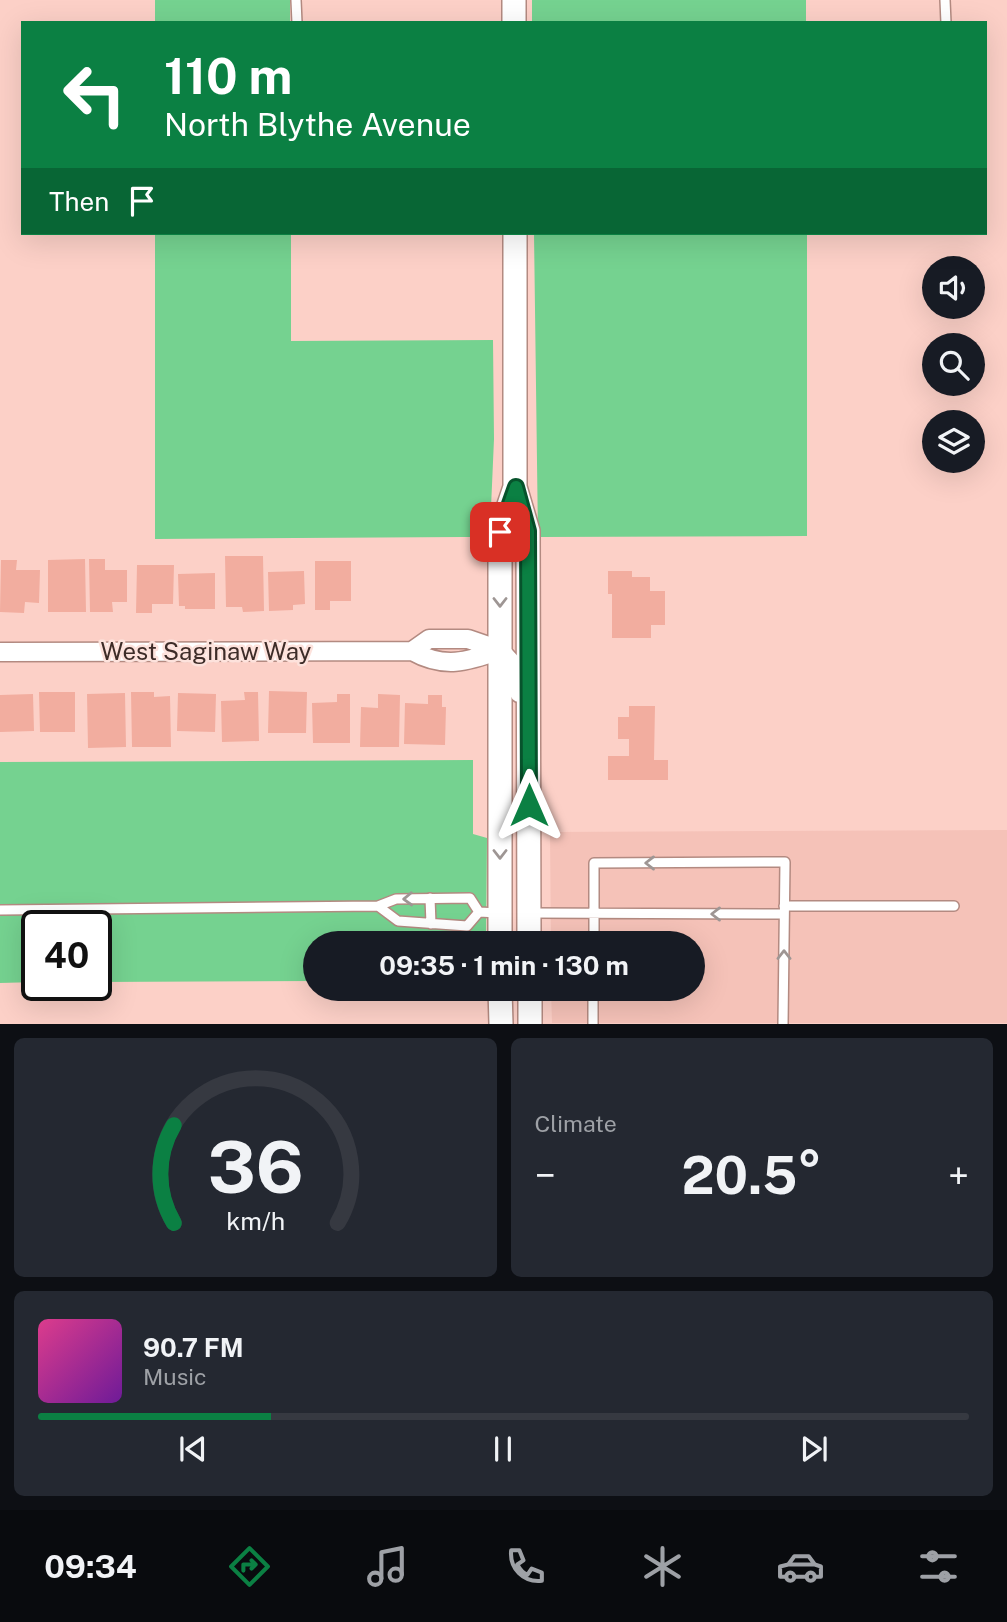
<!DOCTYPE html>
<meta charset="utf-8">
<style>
:root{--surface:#171b24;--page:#242831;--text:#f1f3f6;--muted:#9ea1a6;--line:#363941;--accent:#0b8043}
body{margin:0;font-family:"Public Sans",sans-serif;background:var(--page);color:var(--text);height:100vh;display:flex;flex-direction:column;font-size:26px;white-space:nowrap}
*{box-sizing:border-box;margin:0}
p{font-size:23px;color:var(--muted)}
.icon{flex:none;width:38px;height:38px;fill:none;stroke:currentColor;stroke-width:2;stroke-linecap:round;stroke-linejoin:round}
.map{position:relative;height:1024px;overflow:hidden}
.panel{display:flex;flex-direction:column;gap:14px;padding:14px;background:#0d0f14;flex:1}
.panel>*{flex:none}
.top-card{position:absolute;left:21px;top:21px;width:966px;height:214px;border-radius:0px;box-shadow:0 7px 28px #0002;background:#0b8043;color:#fff;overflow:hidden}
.tools{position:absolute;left:922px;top:256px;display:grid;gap:14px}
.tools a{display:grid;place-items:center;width:63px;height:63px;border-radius:50%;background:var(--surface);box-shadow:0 7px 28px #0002;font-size:35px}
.speed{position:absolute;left:21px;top:910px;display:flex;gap:14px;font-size:35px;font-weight:700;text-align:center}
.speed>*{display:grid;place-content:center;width:91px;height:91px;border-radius:50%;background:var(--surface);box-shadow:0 7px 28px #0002;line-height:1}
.speed .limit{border:4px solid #111;border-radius:10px;background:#fff;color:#111}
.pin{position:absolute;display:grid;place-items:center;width:60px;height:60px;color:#fff;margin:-30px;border-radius:14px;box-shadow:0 4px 10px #0006}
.me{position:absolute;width:77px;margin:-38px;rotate:0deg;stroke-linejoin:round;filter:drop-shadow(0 0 5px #0008)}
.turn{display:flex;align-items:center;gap:24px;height:147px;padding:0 28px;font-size:32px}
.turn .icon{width:91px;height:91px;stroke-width:2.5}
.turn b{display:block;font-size:49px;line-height:60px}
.then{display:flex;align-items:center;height:66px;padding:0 28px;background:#0003;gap:14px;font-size:26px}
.big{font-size:52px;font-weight:700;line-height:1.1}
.panel .widget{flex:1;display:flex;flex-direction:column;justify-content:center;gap:10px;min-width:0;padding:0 24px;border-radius:10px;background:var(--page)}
.panel .dial{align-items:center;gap:0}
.dial svg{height:182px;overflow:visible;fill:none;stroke:var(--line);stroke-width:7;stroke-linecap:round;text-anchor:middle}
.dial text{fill:var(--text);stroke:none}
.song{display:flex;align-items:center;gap:21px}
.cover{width:84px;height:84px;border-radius:10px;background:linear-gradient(135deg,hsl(330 70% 55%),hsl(280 70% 35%))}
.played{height:7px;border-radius:4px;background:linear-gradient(90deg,var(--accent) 25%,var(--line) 25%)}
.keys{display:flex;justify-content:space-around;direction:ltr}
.heat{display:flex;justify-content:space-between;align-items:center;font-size:38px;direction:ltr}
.panel .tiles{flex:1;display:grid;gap:14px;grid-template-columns:1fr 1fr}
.widget:last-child{grid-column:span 2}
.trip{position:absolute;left:303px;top:931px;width:402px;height:70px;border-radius:35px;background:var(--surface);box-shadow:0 7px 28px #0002;font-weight:700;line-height:70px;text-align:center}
.menu{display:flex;height:112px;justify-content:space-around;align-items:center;background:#090b0e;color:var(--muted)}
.menu .icon{width:49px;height:49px}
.menu .active{color:var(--accent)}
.menu b{font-size:32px;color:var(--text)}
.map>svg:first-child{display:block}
.built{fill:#f5c2b8}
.green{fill:#75d290}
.building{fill:#f2ad9f}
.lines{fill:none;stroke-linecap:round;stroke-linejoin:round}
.service-casing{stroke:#b38a81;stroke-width:12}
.minor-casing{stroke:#b38a81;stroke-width:21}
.tertiary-casing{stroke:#b38a81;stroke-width:26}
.service{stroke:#fff;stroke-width:9}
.minor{stroke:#fff;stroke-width:18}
.tertiary{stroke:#fff;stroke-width:23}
.oneway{stroke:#9e9694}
.route-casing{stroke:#07532c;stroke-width:18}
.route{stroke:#0b8043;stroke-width:12}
.labels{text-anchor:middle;stroke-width:5;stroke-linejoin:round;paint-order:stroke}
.street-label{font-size:24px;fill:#3d2c28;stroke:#fde2dc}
</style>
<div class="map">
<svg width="1007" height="1024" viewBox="0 0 1007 1024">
<rect width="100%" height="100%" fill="#fcd0c7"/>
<!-- built -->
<path class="built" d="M1007,830v193h-455l-1,-34h142v-46h-142l-1,-111z"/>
<!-- green -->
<path class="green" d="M155,0h135v23h-135z
M532,0h274v23h-274z
M155,233h136v108l202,-1 1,99 -4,92 -13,6h-14l-308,2z
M534,233h273v303l-269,1z
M473,760v74l14,4 -1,105h-171v38l-219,1v-56h-59v56l-37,1v-221z"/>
<!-- building -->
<path class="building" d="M225,556h38l1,55 -21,1 -1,-5h-16z
M85,559l1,53h-38v-52z
M89,559h16v11h22v32h-15l1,10h-23z
M1,560h16l-1,10h24l-1,33 -14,-1 -1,11 -24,-1z
M315,561h36v40h-21v9h-15z
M137,565h37l-1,39h-21v9h-16z
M304,571l1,33 -12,1v5l-24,1 -1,-39z
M608,571h24v6h18v14h15v34h-14v13h-39v-44h-4z
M215,573v36h-30v-3h-6l-1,-32z
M269,691l38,1 -1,41h-38z
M39,692h36v40h-35z
M131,692h23v5l16,-1 1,51h-39z
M244,692h14l1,49 -37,1 -1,-41 24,-1z
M125,693l1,54 -38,1 -1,-54z
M178,693l38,1 -1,38 -38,-1z
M33,694l1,37 -34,1v-37z
M337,694h13v49h-37l-1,-40 25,-1z
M378,694l22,1 -1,52h-39l1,-40 17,1z
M428,695h14v12h4l-1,38 -41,-1 1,-41 23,1z
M629,706h26l-1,54h14v20h-60v-24h21v-17h-11v-22h11z"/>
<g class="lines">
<defs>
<path id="service" d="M296,0l1,23
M945,0l1,23
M430,898l1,26
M378,906l20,15 69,5 12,-14 19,1
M784,906h170
M0,910l378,-4 18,-7 74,-1 9,14
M531,913l253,1
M594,943v-80l191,-1 -2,162
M593,1024v-35"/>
<path id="minor" d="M412,651l17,-12h39l32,11 19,21v22
M0,652l412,-1c32,18 55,11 88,-1"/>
<path id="tertiary" d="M514,0v23
M515,233v254l13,44 1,412
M500,943v-411l15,-45
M500,989l1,35
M530,989v35"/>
</defs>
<!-- service casing -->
<use href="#service" class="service-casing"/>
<!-- minor casing -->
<use href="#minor" class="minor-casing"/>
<!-- tertiary casing -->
<use href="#tertiary" class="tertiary-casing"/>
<!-- service -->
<use href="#service" class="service"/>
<!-- minor -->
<use href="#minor" class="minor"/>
<!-- tertiary -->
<use href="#tertiary" class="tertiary"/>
</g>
<!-- one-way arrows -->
<defs><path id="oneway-chevron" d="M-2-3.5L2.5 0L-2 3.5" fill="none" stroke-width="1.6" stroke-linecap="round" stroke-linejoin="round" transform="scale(1.75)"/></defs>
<g class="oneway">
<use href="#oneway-chevron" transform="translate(500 602) rotate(90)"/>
<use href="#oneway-chevron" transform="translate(500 854) rotate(90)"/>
<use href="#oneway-chevron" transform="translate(650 863) rotate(180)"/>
<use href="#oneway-chevron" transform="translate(408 899) rotate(178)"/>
<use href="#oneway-chevron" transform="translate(716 914) rotate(180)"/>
<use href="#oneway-chevron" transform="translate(784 955) rotate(-90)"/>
</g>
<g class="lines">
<defs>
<path id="route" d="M500,532l16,-45 12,44 1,274"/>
</defs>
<!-- route casing -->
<use href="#route" class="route-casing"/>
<!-- route -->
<use href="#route" class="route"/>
</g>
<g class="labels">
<!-- street labels -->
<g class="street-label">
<text x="206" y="660">West Saginaw Way</text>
</g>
</g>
</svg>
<div class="tools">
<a><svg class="icon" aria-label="sound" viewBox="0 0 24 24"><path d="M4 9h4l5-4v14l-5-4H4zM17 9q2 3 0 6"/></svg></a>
<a><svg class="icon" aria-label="search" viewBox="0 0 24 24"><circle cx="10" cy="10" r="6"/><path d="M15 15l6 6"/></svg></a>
<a><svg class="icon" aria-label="layers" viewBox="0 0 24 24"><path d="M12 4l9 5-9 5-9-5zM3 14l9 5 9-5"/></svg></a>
</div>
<div class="speed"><div class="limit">40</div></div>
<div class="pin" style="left:500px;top:532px;background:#d93025"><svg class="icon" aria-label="arrive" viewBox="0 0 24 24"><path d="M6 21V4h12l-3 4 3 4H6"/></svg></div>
<svg class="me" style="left:529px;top:805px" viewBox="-20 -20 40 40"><path d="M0-17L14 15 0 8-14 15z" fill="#0b8043" stroke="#fff" stroke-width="4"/></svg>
<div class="trip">09:35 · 1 min · 130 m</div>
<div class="top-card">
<div class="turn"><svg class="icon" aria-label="left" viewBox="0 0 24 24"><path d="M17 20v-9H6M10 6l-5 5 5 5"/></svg><div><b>110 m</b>North Blythe Avenue</div></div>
<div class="then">Then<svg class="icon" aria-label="arrive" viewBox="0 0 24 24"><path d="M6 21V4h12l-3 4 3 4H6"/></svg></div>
</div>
</div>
<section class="panel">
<div class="tiles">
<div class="widget dial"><svg viewBox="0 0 100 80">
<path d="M14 69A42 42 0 1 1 86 69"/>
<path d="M14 69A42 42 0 0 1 14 26" stroke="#0b8043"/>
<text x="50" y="56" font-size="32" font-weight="700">36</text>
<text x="50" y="72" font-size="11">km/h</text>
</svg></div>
<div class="widget"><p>Climate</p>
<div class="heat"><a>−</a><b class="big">20.5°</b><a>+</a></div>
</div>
<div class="widget">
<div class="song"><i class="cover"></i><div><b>90.7 FM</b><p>Music</p></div></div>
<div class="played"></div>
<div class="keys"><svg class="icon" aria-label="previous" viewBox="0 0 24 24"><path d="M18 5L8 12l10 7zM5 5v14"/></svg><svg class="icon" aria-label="pause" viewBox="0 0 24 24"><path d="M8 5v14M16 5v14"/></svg><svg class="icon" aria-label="next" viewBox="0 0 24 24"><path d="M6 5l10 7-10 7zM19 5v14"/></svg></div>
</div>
</div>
</section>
<nav class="menu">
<b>09:34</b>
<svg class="icon active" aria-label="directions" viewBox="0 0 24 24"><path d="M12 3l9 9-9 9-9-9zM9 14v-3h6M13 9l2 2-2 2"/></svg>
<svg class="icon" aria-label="music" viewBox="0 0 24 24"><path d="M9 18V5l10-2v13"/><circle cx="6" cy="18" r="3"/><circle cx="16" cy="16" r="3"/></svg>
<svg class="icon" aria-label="phone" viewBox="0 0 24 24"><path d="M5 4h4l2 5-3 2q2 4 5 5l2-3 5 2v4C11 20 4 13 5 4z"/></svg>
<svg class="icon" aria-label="climate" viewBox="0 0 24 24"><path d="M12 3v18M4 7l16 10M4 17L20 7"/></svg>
<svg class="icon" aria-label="car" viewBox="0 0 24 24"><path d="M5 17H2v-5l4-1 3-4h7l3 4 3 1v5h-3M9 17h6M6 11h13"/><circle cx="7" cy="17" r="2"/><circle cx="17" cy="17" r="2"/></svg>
<svg class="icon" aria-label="filters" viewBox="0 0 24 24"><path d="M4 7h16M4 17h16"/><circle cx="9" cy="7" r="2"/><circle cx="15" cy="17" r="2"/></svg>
</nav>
